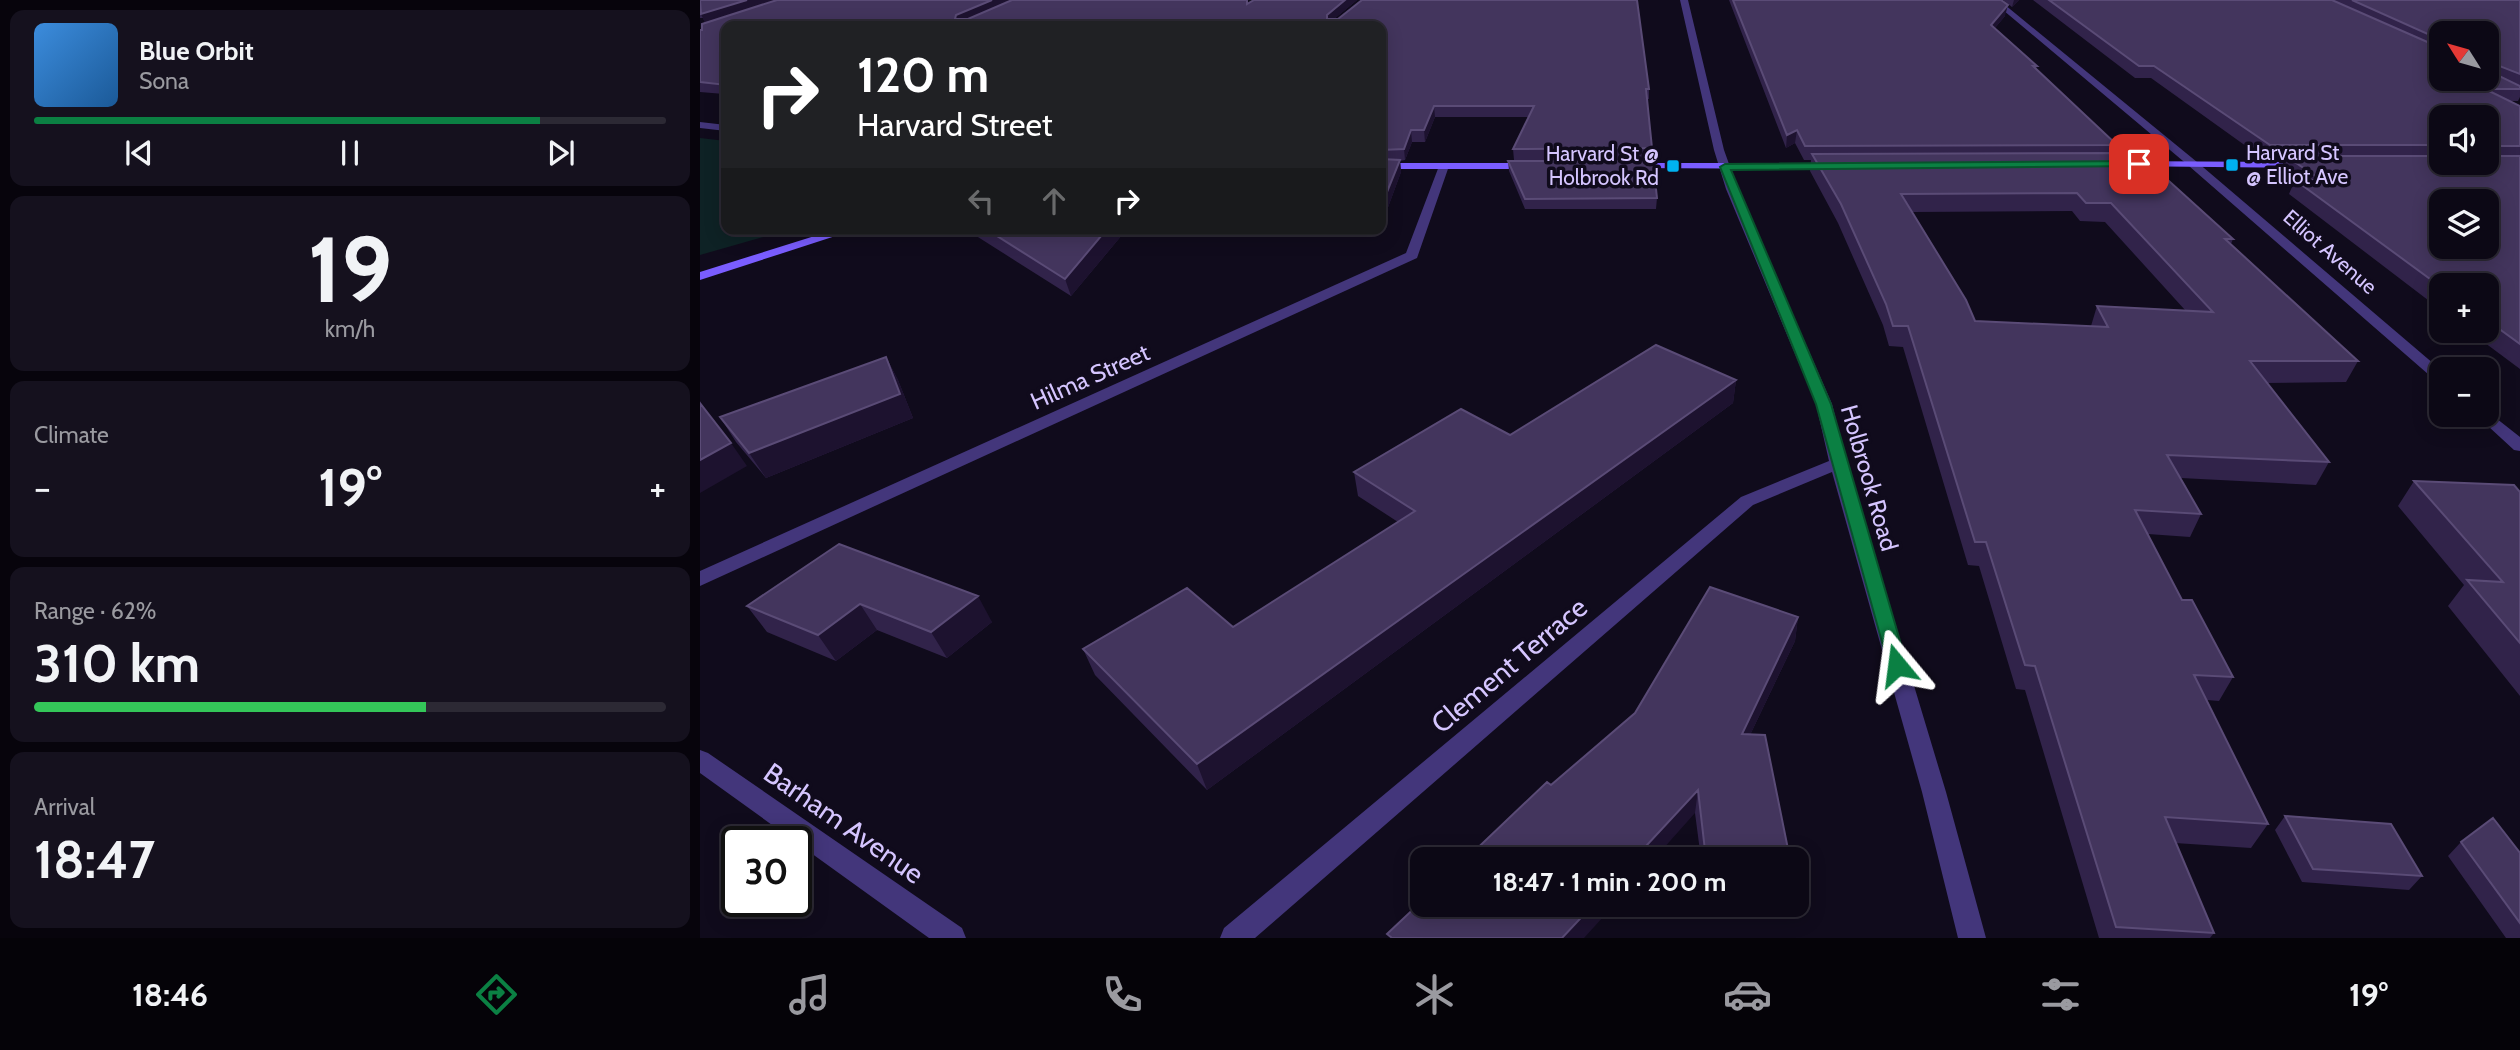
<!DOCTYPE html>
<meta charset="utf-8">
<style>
:root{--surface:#0c0815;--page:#15111e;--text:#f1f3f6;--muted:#9a9aa0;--line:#2c2934;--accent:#0b8043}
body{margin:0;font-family:Cabin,sans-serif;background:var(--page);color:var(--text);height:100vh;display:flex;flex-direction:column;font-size:26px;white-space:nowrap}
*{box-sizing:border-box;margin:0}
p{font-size:23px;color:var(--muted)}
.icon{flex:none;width:38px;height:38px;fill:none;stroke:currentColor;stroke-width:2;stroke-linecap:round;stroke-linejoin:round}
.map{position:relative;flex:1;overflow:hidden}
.drawer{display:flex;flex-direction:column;gap:10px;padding:10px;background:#07040c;width:700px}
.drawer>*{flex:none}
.hud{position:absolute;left:21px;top:21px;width:665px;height:214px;border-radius:14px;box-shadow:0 4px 18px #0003,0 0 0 2px var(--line);background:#202124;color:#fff;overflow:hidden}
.needle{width:46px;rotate:307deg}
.controls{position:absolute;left:1729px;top:21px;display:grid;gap:14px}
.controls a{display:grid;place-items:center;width:70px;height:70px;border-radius:14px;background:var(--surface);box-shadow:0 4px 18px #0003,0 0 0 2px var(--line);font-size:35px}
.speed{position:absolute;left:21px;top:826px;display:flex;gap:14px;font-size:35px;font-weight:700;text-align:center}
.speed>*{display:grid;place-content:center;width:91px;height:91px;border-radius:50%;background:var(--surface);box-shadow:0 4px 18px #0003,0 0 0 2px var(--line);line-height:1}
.speed .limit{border:4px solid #111;border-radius:10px;background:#fff;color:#111}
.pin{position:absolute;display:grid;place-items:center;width:60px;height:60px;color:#fff;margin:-30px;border-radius:14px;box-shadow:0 4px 10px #0006}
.me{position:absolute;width:77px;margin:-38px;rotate:344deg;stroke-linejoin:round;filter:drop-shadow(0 0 5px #0008)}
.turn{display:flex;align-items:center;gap:24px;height:147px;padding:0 21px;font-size:32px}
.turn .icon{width:91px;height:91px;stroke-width:2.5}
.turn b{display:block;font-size:49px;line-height:60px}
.lanes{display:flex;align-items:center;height:66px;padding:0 21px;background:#0003;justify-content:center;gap:35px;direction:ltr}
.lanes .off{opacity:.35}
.big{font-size:52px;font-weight:700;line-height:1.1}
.drawer .tile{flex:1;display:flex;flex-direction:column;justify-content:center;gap:10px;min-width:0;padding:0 24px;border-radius:14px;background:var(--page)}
.drawer .dial{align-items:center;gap:0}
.dial b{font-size:91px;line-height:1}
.song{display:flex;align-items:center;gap:21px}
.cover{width:84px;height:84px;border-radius:10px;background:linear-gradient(135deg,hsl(210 70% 55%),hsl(210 70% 35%))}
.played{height:7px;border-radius:4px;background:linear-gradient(90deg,var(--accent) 80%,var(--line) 80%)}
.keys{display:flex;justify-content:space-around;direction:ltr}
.heat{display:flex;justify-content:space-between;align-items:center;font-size:38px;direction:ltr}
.charge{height:10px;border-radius:5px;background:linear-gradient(90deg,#34c759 62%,var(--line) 0)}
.trip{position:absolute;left:710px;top:847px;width:399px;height:70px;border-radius:14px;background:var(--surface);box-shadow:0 4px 18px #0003,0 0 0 2px var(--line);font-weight:700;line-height:70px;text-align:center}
.tab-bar{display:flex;height:112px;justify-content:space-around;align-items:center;background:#050308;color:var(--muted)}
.tab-bar .icon{width:49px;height:49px}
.tab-bar .active{color:var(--accent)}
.tab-bar b{font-size:32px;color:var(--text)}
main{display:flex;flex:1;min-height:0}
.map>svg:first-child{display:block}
.green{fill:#0e2225}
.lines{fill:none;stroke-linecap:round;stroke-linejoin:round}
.street{fill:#43367b;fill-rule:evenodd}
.secondary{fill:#7a5dff;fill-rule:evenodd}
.wall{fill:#31234a;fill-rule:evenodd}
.shaded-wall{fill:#1d122f}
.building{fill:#43355d;stroke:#5a4b76;stroke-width:2;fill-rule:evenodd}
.route{fill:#0b8043;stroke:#07532c;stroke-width:2}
.poi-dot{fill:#00b2f0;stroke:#100b1c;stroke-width:2.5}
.labels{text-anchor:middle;stroke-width:7;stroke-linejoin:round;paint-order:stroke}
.far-poi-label{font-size:21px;fill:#d5c5ff;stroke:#100b1c;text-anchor:start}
.far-street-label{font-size:21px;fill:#d5c5ff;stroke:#100b1c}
.street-label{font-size:24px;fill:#d5c5ff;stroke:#100b1c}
.near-street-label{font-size:28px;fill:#d5c5ff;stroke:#100b1c}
</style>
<main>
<section class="drawer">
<div class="tile">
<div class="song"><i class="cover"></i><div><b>Blue Orbit</b><p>Sona</p></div></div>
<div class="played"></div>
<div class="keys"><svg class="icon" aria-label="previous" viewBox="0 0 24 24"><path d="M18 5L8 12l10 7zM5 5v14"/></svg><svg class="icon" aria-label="pause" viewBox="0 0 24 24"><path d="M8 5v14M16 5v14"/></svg><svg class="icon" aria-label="next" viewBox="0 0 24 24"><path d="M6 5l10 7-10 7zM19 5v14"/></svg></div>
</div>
<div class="tile dial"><b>19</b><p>km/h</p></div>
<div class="tile"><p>Climate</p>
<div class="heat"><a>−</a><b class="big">19°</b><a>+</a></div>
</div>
<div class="tile"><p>Range · 62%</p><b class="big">310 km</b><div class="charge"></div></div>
<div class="tile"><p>Arrival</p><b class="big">18:47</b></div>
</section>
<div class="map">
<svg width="1820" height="938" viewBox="0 0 1820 938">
<rect width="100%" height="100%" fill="#100b1c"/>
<!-- green -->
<path class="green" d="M0,138l26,3v88h65l-91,26z"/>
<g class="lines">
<!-- street -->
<path class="street" d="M980,0h8l36,150 14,39 94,215 15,59 99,329 40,146h-28l-36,-146 -90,-320 -79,33 -498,433h-35l4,-10 517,-431 88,-36 -13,-57 -90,-215 -12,-39z
M1291,0h8l198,162 244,208v13l-5,-2 -247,-215z
M0,122l26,3v6l-26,-3z
M744,163l5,3 -32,92 -717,328v-15l706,-318 33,-87z
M1787,411l33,26v14l-6,-1 -38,-35h11z
M0,750l8,3 254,175 4,10h-37l-229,-165z"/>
<!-- secondary -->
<path class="secondary" d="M1418,161l189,1 5,3 -5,3 -193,-2v-4z
M681,163h149l5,3 -5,3h-149z
M931,163h203l5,3 -5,3 -207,-1v-4z
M137,229h20l-157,51v-8z"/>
</g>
<!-- wall -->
<path class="wall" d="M0,0h548v3l6,-3h103l-23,19h4l24,-19h275l12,89v10h-2l5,49v12h-138l-1,-11 15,-32h-93l-10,25h-13l-7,18 -5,1 1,11 -14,38h-6v-184h-655v72l-2,-4 -24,-2v-62h2v-6l3,-2 -2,-4h-3z
M1029,0h272l4,16 -10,12 42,38 -1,3 81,76 -2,8 35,19 83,67 -2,5 127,117 -12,21 -80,1 63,79 -13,23 -135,-7 20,36 -11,23 -42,-3 34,66 51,77 -14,24 -12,-1 61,124 -17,24 -76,-5 39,90 -4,5h-111l-74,-248 -9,-1 -37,-123 -11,-1 -65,-218 -14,-1 -6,-21 -45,-102 -28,-52 1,-11h-7l-9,-17 -9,5zM1372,211l8,10 25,1 80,88 -88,-4 -6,20 -116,-5 -63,-109z
M1303,0h16l-7,7z
M1333,0h487v97l-2,4h-8l10,5v263l-51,-38h18v-46h-46v25l-152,-116 6,-14 -15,-10 5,-11h-21l-113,-81h-16zM1741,33l46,46h-46zM1741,117h46v46h-46z
M808,161l149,37 -1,11h-131l-16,-38z
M269,229h158l-56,67 -101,-64z
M186,357l12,23 15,38 -147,60 -30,-36 -16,-25z
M1036,380l-3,23 -526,387 -112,-115 -12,-26 150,-22 165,-105 -40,-26 -4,-24z
M1714,481l106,11v204l-72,-90 16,-21 -66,-79z
M139,544l153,78 -45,36 -70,-28 -41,31 -69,-29 -20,-26z
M1098,617l-3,24 -45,94 40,124h-89l-6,-46 -144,-28z
M1585,816l137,60 -13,14 -107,-8 -27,-52z
M1761,842l59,11v85h-14l-58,-82z
M1006,905h85v2l-84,2z"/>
<!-- shaded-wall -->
<path class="shaded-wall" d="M47,0h32l-74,23 -4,-9z
M292,0h24l-57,24 -4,-5 1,-4z
M645,0h12l-29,24v2l-1,-11z
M1314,0h5l-7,7z
M1308,5l-3,11 -16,19 2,-10z
M734,106l1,11 -10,25 -1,-12z
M711,130l1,12 -7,18 -1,-11z
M1097,130l-2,13 -9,5 1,-13z
M700,160l1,12 -14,38 -2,-13z
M407,229h20l-56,67 -6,-17z
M186,357l12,23 15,38 -147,60 -17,-25z
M1036,380l-3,23 -526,387 -10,-26z
M31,443l16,23 -47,27v-33z
M278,596l14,26 -45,36 -16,-26z
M160,604l17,26 -41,31 -18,-26z
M1098,617l-3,24 -56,117 3,-24z
M998,790l-3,23 -41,46h-20z
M893,905h21l-30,33h-22z"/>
<!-- building -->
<path class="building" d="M0,0h47l-46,14z
M77,0h215l-36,15 -1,4h13l44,-19h235v4l7,-4h91l-18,15v4h11l24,-19h275l12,89h-3l6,59 -139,1 21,-43h-100l-10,24h-13l-7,19 -23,1v-124h-655v59l-26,-3v-52h2v-6z
M1033,0h268l7,5 -17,20 46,41h-4l84,79 -312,1 -8,-16 -10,5z
M1349,0h283l109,48v31h46v-9l33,16v3h-35l35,17v40h-33v-29h-46v28h-171l-116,-79h-15z
M1652,0h168v74l-28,-11 -5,3v-33h-46v7z
M1430,153l20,19h9l74,67h-8l133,122h-108l79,101 -162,-7 34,59 -66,-4 47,90h10l41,77 -39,-2 74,149 -103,-7 49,116 -98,-6 -81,-261 -10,-1 -39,-123h-11l-67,-216h-15l-7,-22 -45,-100 -29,-50zM1377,193l9,10h25l102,109 -116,-6 11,21 -133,-6 -9,-21 -65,-106z
M1586,156h155v7h46v-7h33v188l-33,-24v-35h-46v2l-146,-107h26zM1741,201h46v46h-46z
M681,159l19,1 -15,37h-4z
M808,161h145l4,37 -132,1z
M286,229h121l-42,50z
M956,345l80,35 -539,384 -114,-115 104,-61 46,39 182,-116 -61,-39 107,-63 49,26z
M186,357l14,37 -151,59 -29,-36z
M0,403l31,40 -31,17z
M1714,481l100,4 6,7v151l-53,-63 36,2z
M139,544l139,52 -47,36 -71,-28 -42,31 -71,-29z
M1010,587l88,30 -56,117 23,1 25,124h-84l-8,-69 -64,69h-168l81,-77 4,3 84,-72z
M1585,816l106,8 31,52 -109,-7z
M1793,818l27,35v70l-59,-81z
M723,900v5h170l-31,33h-170l-5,-4z"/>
<!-- route -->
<path class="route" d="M1439,161l5,3 -2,2 -411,4 100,234 76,261 -3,6 -7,2 -7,-2 -74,-267 -96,-237 5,-3z"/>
<!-- markers -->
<g class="poi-dot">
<rect x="1525" y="158" width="14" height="14" rx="3.5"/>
<rect x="966" y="159" width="14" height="14" rx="3.5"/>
</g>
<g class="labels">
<!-- far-poi labels -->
<g class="far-poi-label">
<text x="1546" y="160">Harvard St<tspan x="1546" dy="24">@ Elliot Ave</tspan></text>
<text x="959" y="161" text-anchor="end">Harvard St @<tspan x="959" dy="24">Holbrook Rd</tspan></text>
</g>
<!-- far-street labels -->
<g class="far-street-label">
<text transform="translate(1630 252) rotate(41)" y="7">Elliot Avenue</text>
</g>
<!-- street labels -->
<g class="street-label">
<text transform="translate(390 377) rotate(-24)" y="8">Hilma Street</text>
<text transform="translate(1169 478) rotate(74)" y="8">Holbrook Road</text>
</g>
<!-- near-street labels -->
<g class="near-street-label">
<text transform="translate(809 665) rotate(-40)" y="10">Clement Terrace</text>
<text transform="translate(144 823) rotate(35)" y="10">Barham Avenue</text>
</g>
</g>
</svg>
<div class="controls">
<a><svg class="needle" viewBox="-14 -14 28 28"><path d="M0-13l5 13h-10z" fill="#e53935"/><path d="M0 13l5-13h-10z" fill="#9a9aa0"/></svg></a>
<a><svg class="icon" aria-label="sound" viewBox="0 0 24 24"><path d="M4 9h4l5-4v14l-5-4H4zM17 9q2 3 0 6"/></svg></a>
<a><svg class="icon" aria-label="layers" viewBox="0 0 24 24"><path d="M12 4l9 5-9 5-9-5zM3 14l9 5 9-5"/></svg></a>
<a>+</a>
<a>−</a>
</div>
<div class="speed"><div class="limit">30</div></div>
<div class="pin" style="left:1439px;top:164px;background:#d93025"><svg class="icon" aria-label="arrive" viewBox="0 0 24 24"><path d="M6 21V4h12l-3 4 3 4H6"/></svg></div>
<svg class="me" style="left:1197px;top:665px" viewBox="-20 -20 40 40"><path d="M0-17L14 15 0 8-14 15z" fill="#0b8043" stroke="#fff" stroke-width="4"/></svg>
<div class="trip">18:47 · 1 min · 200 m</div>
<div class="hud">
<div class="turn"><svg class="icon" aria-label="right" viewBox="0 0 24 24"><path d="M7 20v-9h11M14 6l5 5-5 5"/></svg><div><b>120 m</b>Harvard Street</div></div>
<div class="lanes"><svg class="icon off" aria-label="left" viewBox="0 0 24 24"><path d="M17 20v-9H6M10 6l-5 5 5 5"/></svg><svg class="icon off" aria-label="ahead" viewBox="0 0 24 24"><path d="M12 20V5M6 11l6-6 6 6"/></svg><svg class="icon" aria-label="right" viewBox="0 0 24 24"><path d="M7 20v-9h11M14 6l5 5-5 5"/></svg></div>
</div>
</div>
</main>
<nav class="tab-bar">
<b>18:46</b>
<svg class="icon active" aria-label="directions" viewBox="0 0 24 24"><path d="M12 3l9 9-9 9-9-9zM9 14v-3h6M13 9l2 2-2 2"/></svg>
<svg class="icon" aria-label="music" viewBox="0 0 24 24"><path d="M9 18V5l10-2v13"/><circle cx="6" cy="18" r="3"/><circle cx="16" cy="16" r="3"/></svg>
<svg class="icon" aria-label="phone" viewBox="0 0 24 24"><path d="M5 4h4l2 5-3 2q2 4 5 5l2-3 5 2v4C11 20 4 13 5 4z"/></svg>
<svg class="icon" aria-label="climate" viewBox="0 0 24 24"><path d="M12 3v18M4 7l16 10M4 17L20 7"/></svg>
<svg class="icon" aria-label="car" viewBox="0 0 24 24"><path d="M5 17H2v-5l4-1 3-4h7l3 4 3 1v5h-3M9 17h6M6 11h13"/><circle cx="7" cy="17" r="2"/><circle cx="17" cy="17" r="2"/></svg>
<svg class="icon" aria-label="filters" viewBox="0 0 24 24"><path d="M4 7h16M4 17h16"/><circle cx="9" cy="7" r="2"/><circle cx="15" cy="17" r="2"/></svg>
<b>19°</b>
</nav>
